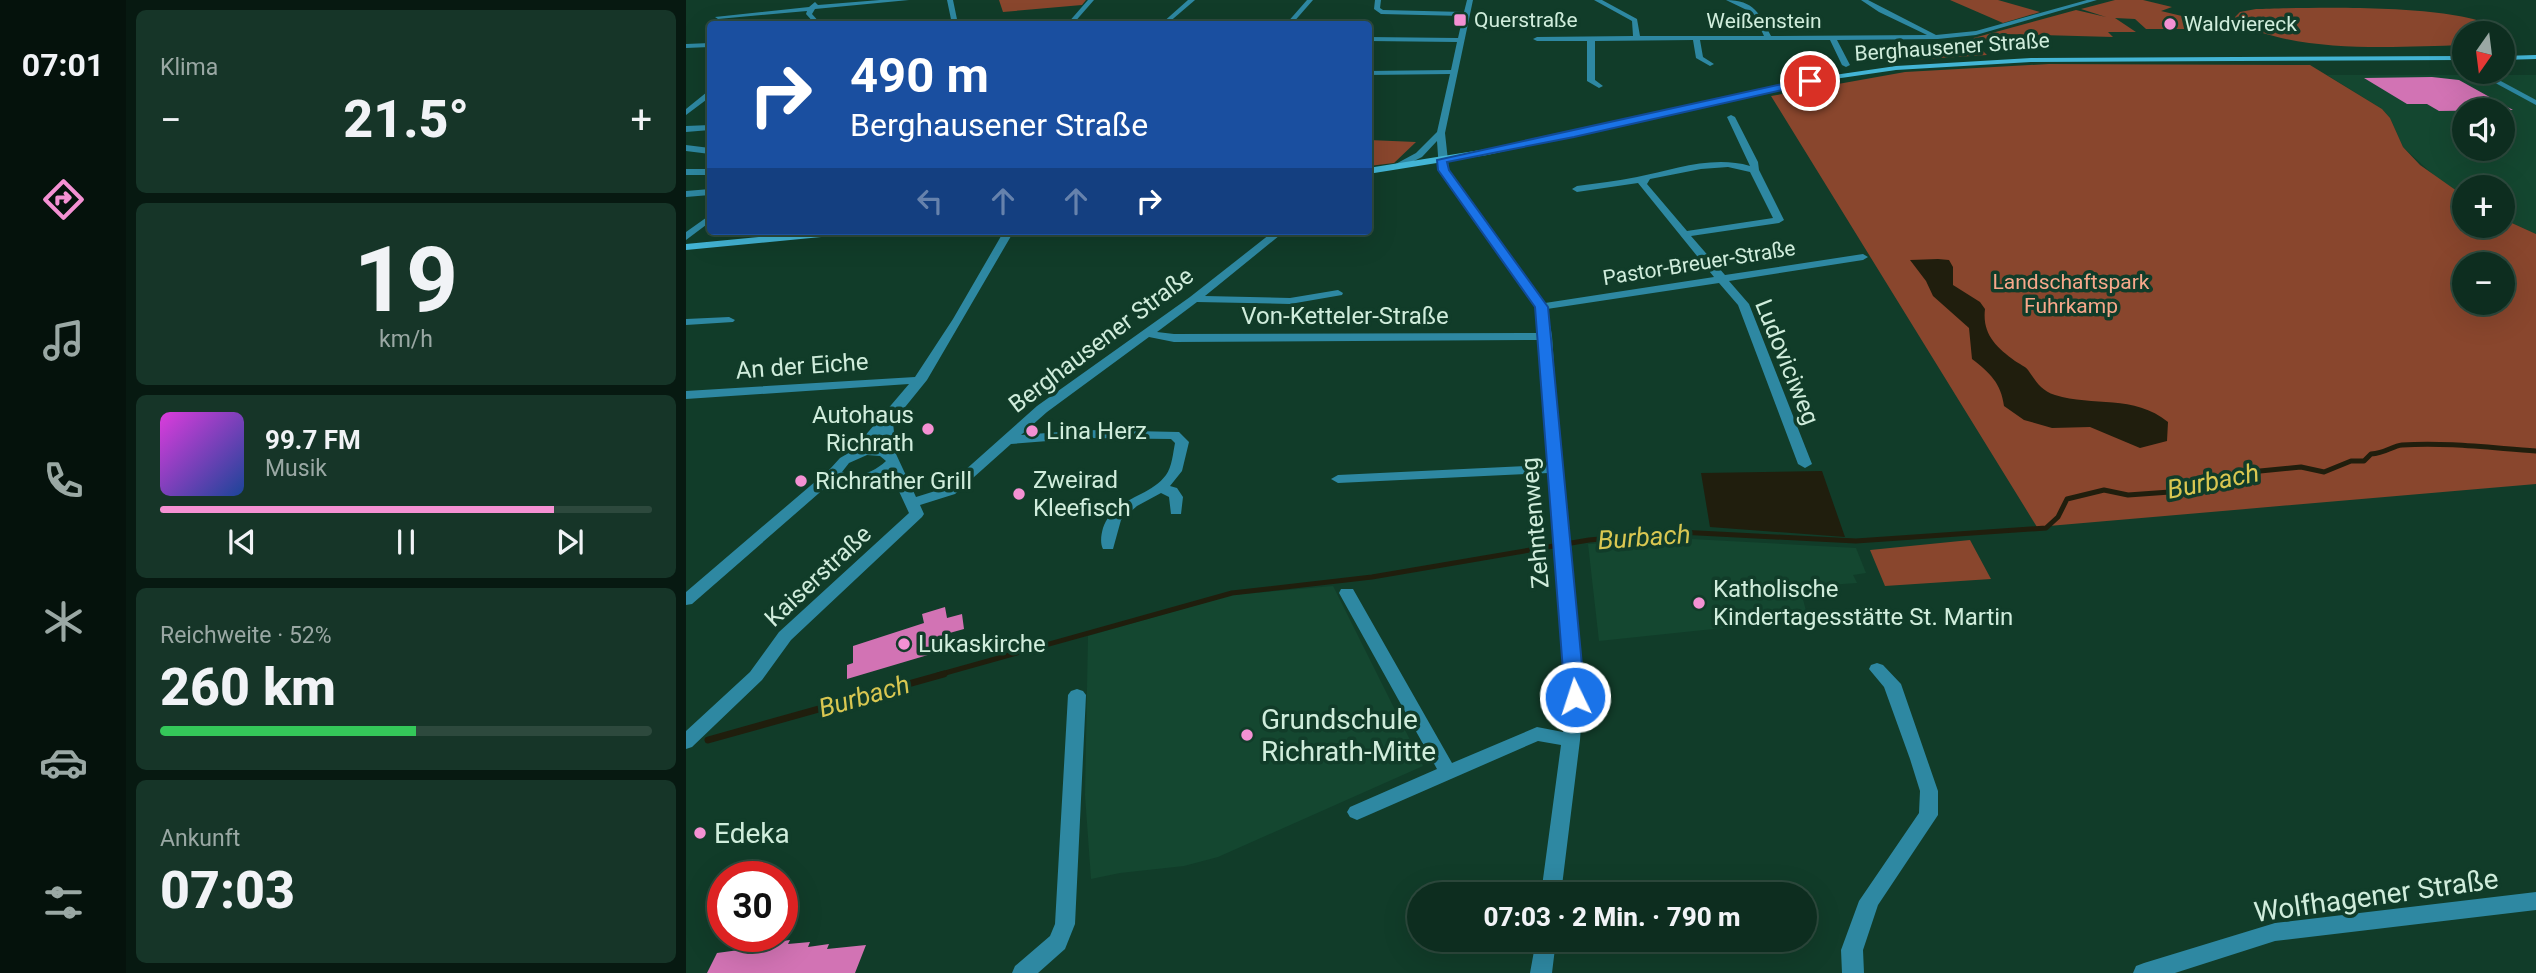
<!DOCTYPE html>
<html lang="de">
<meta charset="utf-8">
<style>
:root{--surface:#0d2d1f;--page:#163528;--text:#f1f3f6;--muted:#9aa8a4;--line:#2d493d;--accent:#f491d3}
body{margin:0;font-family:Roboto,sans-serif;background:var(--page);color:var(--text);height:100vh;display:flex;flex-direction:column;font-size:26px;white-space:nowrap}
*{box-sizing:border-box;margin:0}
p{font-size:23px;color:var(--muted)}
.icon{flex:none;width:38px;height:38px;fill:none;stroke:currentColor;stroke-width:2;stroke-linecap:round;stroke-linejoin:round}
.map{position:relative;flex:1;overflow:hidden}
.details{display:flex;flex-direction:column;gap:10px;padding:10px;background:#071911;width:560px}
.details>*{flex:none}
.guide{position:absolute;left:21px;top:21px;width:665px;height:214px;border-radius:7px;box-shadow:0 7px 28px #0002,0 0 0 2px var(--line);background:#1a4fa0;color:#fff;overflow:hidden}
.needle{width:46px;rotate:194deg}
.fabs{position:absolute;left:1766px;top:21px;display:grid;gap:14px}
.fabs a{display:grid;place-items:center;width:63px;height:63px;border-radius:50%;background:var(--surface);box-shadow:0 7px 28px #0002,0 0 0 2px var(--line);font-size:35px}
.speed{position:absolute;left:21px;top:861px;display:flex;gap:14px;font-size:35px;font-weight:700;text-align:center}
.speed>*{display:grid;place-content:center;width:91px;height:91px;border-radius:50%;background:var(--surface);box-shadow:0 7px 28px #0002,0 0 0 2px var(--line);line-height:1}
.speed .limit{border:10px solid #d22;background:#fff;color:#111}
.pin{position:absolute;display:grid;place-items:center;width:60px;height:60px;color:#fff;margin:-30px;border:4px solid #fff;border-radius:50%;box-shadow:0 2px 7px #0007}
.me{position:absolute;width:77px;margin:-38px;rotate:356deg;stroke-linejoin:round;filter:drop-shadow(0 0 5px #0008)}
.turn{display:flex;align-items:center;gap:24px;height:147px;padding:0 28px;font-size:32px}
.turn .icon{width:91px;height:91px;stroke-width:2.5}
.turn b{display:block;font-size:49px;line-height:60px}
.lanes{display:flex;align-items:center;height:66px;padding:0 28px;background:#0003;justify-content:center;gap:35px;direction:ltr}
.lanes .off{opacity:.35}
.big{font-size:52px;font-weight:800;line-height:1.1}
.details .card{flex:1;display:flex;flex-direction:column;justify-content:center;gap:10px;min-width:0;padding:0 24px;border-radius:10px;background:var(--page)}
.details .dial{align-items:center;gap:0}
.dial b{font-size:91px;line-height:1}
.song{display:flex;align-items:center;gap:21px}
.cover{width:84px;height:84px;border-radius:10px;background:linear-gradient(135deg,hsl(300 70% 55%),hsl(220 70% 35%))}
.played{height:7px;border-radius:4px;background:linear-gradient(90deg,var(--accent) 80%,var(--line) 80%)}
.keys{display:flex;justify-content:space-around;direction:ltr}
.heat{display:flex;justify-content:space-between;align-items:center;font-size:38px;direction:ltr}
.charge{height:10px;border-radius:5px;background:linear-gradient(90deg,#34c759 52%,var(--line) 0)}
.trip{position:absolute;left:721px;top:882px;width:410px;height:70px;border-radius:35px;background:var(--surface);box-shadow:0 7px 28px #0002,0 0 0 2px var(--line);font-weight:800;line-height:70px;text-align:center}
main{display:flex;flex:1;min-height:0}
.tabs{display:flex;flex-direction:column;width:126px;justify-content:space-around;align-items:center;background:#05120c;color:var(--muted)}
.tabs .icon{width:49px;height:49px}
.tabs .on{color:var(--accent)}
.tabs b{font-size:32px;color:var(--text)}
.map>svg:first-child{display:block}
.built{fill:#144730;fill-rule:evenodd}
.green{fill:#89462d;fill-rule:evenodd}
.water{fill:#201e0d}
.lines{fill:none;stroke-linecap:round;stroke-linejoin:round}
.stream-far1{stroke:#201e0d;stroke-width:5}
.stream{stroke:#201e0d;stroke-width:7}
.building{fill:#d273b4}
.minor{fill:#2e88a2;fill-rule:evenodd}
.tertiary{fill:#2e88a2;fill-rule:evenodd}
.secondary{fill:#43b5d5;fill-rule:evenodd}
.route{fill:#1a73e8;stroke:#114b97;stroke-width:2}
.poi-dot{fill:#f491d3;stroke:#113c29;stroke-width:2.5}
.labels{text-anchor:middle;stroke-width:7;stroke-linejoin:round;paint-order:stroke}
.far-poi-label{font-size:21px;fill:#d0eddc;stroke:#113c29;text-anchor:start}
.far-street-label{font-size:21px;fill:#d0eddc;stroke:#113c29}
.far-park-label{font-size:21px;fill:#f8a88b;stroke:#113c29}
.street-label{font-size:24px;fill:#d0eddc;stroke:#113c29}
.poi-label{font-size:24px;fill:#d0eddc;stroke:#113c29;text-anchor:start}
.water-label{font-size:26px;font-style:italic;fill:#d9c751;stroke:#113c29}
.near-poi-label{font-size:28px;fill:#d0eddc;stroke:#113c29;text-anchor:start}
.near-street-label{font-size:28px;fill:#d0eddc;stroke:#113c29}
</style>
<main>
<nav class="tabs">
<b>07:01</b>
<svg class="icon on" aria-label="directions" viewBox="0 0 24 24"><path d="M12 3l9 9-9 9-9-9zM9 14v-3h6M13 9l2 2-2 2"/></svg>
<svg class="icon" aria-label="music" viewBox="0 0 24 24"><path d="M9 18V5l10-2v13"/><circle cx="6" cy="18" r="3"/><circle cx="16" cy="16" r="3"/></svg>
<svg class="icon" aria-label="phone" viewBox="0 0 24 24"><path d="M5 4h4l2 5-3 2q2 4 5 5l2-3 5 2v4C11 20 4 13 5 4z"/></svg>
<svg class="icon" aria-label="climate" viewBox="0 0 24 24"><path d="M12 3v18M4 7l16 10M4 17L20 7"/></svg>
<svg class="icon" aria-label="car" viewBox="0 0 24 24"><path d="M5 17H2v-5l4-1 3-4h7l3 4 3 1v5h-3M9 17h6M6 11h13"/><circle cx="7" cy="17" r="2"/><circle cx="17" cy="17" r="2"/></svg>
<svg class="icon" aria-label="filters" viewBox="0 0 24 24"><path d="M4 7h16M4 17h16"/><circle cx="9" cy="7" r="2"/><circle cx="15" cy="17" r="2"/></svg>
</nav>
<section class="details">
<div class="card"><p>Klima</p>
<div class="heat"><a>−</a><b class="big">21.5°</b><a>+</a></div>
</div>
<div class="card dial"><b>19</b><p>km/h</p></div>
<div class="card">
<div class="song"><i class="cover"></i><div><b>99.7 FM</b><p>Musik</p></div></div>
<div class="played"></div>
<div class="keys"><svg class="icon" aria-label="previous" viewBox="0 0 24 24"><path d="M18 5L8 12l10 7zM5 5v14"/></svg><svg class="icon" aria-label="pause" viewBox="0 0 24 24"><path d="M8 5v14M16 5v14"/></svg><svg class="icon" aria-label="next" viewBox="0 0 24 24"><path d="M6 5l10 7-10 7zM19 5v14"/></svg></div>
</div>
<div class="card"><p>Reichweite · 52%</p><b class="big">260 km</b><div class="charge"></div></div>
<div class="card"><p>Ankunft</p><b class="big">07:03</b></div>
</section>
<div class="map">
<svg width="1850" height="973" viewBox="0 0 1850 973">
<rect width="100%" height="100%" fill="#113c29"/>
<!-- built -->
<path class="built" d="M1641,75h209v159l-33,-15 -1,-32h-38v9l-24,-15 -37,-34 -13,-29 -8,-9zM1778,110h38v39h-38z
M1005,539l165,9 10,25 -13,2 4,8 -57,4 8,32 -209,22 -11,-97z
M647,586l90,180 -205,91 -34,9 -64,7 -29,6 -6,-84 3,-159 143,-41z"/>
<!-- green -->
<path class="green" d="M313,0h87l-4,5 -79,7z
M1264,0h48l42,12 -37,11z
M1429,0h28l29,7 -11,4 25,6 -1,3h9l12,9h-60l-11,-10 -20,-1 21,14h-28l5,5 -108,-3 -28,11 10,10 -78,5 -5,-3 172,-47 30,7 -25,-8z
M1570,9c49,-1 232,-9 258,31l-11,4 -1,-11h-38v12c-71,2 -162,9 -227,-22l-2,-6 5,-5z
M1363,64l261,1 72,44 8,9 13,29 17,18 44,31v30h38l1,-7 33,15v250l-499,43 -266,-431 134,-24zM1778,264h38v39h-38z
M683,140l47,2 -22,21 -25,3z
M1284,540l21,39 -106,7 -15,-36z"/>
<!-- water -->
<path class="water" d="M1252,259l11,1 4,7v18l27,17 5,7c-3,25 11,38 30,52 4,3 10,5 13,9 8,11 12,20 27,25 38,12 79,-1 113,27l-1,19 -27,7 -50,-21 -38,1 -28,-8 -20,-14c-3,-23 -14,-33 -32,-47l-3,-31 -36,-32 -7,-15 -16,-21z
M1136,471l23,66 -135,-10 -9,-54z"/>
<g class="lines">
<!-- stream-far1 -->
<path class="stream-far1" d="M252,675l294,-82 140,-16 217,-37 90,-8 177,9 190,-13 12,-11 9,-18 37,-9 24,5 56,-4 19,-9 49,-7 8,-4 41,-4 23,5 27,-11h13l7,-7c15,-1 21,-8 31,-9 44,-3 90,3 134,6"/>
<!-- stream -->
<path class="stream" d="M22,740l236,-66"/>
</g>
<!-- building -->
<path class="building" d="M1746,77l27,3 54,30 -74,1 -12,-7h-20l-43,-26z
M259,607l2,11 15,-4 2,15 -18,5 2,15 -101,30v-14l6,-2v-17l71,-23 -2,-9z
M85,938l-2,5 21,-3 -2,4 22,-2 -2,5 21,-3 -2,5 39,-4 -11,28h-148l10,-20 22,-3 4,-9z"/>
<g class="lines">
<!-- minor -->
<path class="minor" d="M194,0h29l-94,9 -3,5 9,10h-6l-9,-10 1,-3 -89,8 -3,-2 94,-10 6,-5 3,3z
M261,0h6l5,24h-6z
M402,0h6l-21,24h-6z
M621,0h6l-21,24h-6z
M689,0h6l-1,8 3,2 81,2 3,-12h6l-28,133 4,37 96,133 169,-26 -76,-94 -61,9 -5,-3 5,-3c20,-3 40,-5 60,-9 36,-7 75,-22 113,-11l-23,-49 4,-2 4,2 23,45 1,8 25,50 -5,3 -88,13 34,39 138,-21 5,3 -5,3 -134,21 20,23 63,160 -7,4 -7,-4 -60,-159 -19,-22 -172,26 5,27 9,133 23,213 -4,58 -19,154h-20l20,-149 -23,-4 -174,76 -7,3 -7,-3 -3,-5 3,-5 87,-38 -98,-176 2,-4h12l99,174 85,-36 26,5 3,-50 -18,-209 -210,10 -7,-4 7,-4 209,-10 -7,-125 -366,2 -25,-5 -102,75 -26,23 65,-5 93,2 10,10 -7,29 -12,15 7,2 6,9 -2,17h-10l-2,-17 -8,-4 -24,13 -16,14 -8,29h-10c-3,-6 -2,-14 0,-21 11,-31 46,-30 63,-53 6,-8 7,-22 9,-32l-4,-4 -85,-1 -75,6 -56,50 -35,11 4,9 -2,3 -131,123 -29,40 -70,67 -6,2v-18l64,-59 29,-40 130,-119 -19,-41c-17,12 -36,13 -56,8l-142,124 -6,1v-13l144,-123 10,-11 12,-7 57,-67 -223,15v-8l229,-14 38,-58 51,-88h10l-87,149 -34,42 3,32 20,43 29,-9 92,-82 153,-109 84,-66h11l-80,65 85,2 48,-8 5,3 -1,2 -52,9 -93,-2 -40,30 17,2 366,-1 -5,-26 -5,-12 -91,-125 -2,-29 -15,16 -24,12 -8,-2 26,-14 21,-21 13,-58 -82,1v-4l83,-1 6,-28 -89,-1v-4l90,1 5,-22 -82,-2 -7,-5zM1042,167l22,5 23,46 -86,13 -40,-47 3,-5 51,-10zM195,436l1,12 -11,-1zM181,455l13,1 6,5c-12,11 -29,19 -44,11l7,-9z
M908,0h8l35,19 3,17h124l-11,-23 -27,-13c28,0 34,14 45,36l156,-1 -48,-23 -18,-12h7l68,35 40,-4 111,-31h10l-121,35 -38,4 -101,1 13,25 -4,2 -4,-2 -12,-25h-130l3,17 11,7 -4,2 -14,-8 -3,-18 -98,1v39l8,6 -4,2 -12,-7v-40h-50l-4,-2 4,-2 96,-1 -1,-15z
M24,43v4l-24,1v-4z
M1766,56l12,4v5l-12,-5z
M1789,72h9l52,28v5z
M21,92h3v5l-24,18v-6z
M24,125v5l-24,2v-6z
M0,145l24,3v6l-24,-3z
M0,169h24v6h-24z
M24,189v6l-24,2v-6z
M24,215v7l-24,18v-8z
M43,317l6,3 -2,2 -47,3v-6z
M1191,663l6,2 18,19 37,107v24l-60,90 -15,45 1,23h-22l-1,-23 18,-49 60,-88 1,-22 -10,-32 -26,-72 -15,-18 2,-4z
M391,689l6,2 3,4 -11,229 -10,25 -27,24h-26l3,-7 35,-30 5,-12 13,-229 3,-4z
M1850,892v18l-261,31 -100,32h-42l3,-7 8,-3 131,-40z
M850,940h20l-4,33h-22z"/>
<!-- tertiary -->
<path class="tertiary" d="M502,0h7l-28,24h-6z"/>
<!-- secondary -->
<path class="secondary" d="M1850,55v4l-34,1v-4z
M1778,56v4l-433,2 -135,8 -96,14 -313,71 -119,19v-6l119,-19 313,-69 96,-14 135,-8z
M135,231h36l-5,3 -166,16v-6z"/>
</g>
<!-- route -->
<path class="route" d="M1124,78l4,3 -1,2 -239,54 -127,25 2,8 99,137 37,390 -3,5h-14l-3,-5 -30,-390 -97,-137 -1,-10z"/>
<!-- markers -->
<g class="poi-dot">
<rect x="767" y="13" width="14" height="14" rx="3.5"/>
<circle cx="1484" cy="24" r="7"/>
<circle cx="242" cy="429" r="7"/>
<circle cx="346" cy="431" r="7"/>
<circle cx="115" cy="481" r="7"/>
<circle cx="333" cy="494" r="7"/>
<circle cx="1013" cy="603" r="7"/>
<circle cx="218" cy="644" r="7"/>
<circle cx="561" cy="735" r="7"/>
<circle cx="14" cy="833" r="7"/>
</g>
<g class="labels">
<!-- far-poi labels -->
<g class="far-poi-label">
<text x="788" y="27">Querstraße</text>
<text x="1498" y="31">Waldviereck</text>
</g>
<!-- far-street labels -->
<g class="far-street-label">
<text x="1078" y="28">Weißenstein</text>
<text transform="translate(1266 47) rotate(-4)" y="7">Berghausener Straße</text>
<text transform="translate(1013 263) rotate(-9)" y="7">Pastor-Breuer-Straße</text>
</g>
<!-- far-park labels -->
<g class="far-park-label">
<text x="1385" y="289">Landschaftspark<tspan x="1385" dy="24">Fuhrkamp</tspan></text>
</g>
<!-- street labels -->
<g class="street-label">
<text x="659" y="324">Von-Ketteler-Straße</text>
<text transform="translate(415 340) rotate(-37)" y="8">Berghausener Straße</text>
<text transform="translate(1101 362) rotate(68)" y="8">Ludoviciweg</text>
<text transform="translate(116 366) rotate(-4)" y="8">An der Eiche</text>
<text transform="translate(849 523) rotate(-95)" y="8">Zehntenweg</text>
<text transform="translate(132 576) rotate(-43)" y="8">Kaiserstraße</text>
</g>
<!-- poi labels -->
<g class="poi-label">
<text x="228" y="423" text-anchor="end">Autohaus<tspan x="228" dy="28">Richrath</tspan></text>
<text x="360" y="439">Lina Herz</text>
<text x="347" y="488">Zweirad<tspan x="347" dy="28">Kleefisch</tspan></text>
<text x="129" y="489">Richrather Grill</text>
<text x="1027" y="597">Katholische<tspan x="1027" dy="28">Kindertagesstätte St. Martin</tspan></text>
<text x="232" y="652">Lukaskirche</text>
</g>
<!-- water labels -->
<g class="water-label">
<text transform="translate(1527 481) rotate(-11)" y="9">Burbach</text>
<text transform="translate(958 537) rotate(-4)" y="9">Burbach</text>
<text transform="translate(178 696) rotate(-16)" y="9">Burbach</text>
</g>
<!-- near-poi labels -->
<g class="near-poi-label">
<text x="575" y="729">Grundschule<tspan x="575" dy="32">Richrath-Mitte</tspan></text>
<text x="28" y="843">Edeka</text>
</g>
<!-- near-street labels -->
<g class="near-street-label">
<text transform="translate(1690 895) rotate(-8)" y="10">Wolfhagener Straße</text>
</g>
</g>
</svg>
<div class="fabs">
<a><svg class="needle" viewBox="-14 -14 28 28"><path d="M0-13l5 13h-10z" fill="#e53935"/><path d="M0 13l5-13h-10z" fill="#9aa8a4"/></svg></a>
<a><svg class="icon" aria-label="sound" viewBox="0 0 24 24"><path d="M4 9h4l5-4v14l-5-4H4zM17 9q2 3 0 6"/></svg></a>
<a>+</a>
<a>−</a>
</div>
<div class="speed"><div class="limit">30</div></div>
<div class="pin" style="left:1124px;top:81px;background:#d93025"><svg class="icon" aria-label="arrive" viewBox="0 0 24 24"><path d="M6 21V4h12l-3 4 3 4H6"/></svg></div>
<svg class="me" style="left:889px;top:697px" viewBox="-20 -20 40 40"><circle r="17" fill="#1a73e8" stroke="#fff" stroke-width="3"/><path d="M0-11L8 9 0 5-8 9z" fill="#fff"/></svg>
<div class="trip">07:03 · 2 Min. · 790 m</div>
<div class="guide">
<div class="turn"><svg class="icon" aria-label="right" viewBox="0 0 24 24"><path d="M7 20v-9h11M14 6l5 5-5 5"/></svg><div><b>490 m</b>Berghausener Straße</div></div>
<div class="lanes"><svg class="icon off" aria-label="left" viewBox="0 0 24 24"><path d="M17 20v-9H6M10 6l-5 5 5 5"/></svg><svg class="icon off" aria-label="ahead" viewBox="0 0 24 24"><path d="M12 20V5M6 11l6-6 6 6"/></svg><svg class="icon off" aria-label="ahead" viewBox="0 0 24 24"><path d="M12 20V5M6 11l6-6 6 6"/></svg><svg class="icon" aria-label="right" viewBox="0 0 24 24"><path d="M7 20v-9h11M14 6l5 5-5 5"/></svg></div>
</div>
</div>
</main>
